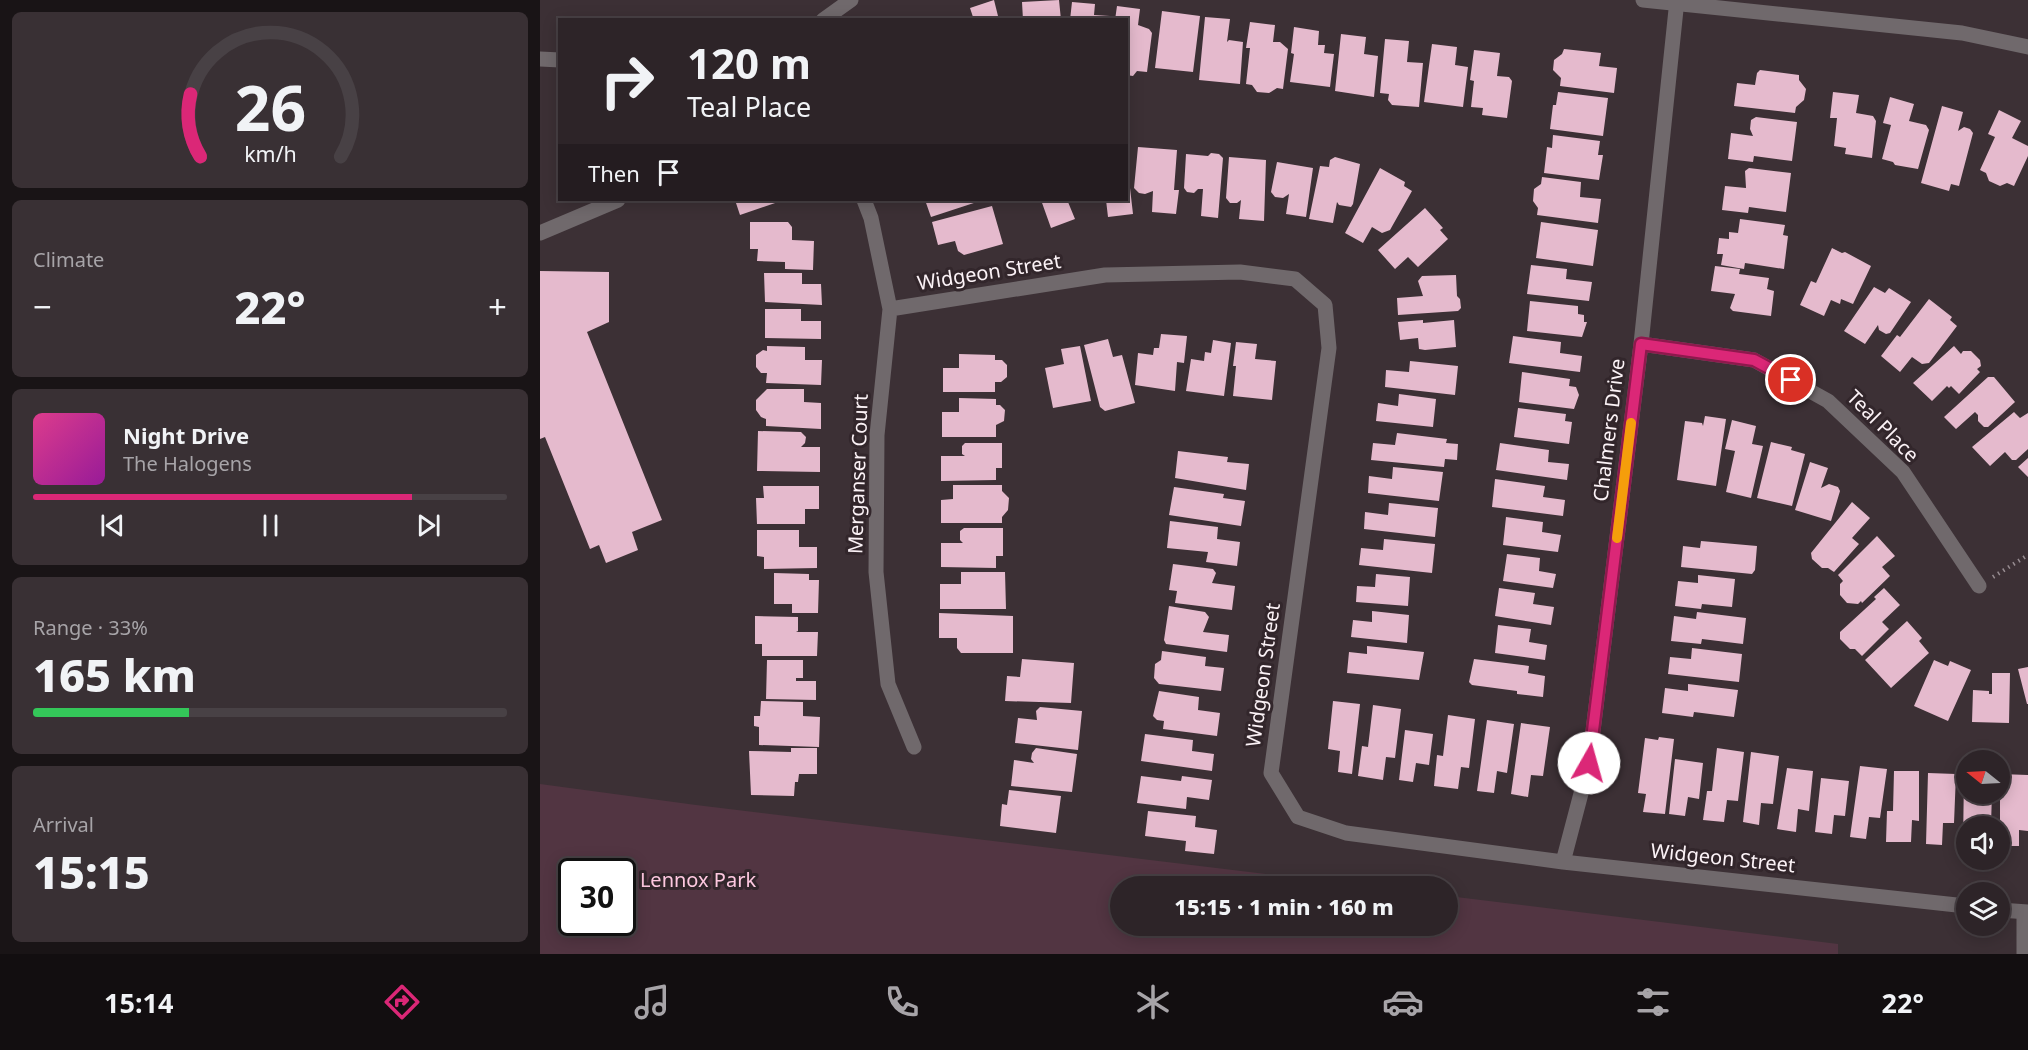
<!DOCTYPE html>
<meta charset="utf-8">
<style>
:root{--surface:#2d2428;--page:#393034;--text:#f1f3f6;--muted:#a7a4a8;--line:#484145;--accent:#db2777}
body{margin:0;font-family:"Noto Sans",sans-serif;background:var(--page);color:var(--text);height:100vh;display:flex;flex-direction:column;font-size:22px;white-space:nowrap}
*{box-sizing:border-box;margin:0}
p{font-size:20px;color:var(--muted)}
.icon{flex:none;width:33px;height:33px;fill:none;stroke:currentColor;stroke-width:2;stroke-linecap:round;stroke-linejoin:round}
.map{position:relative;flex:1;overflow:hidden}
.sheet{display:flex;flex-direction:column;gap:12px;padding:12px;background:#191416;width:540px}
.sheet>*{flex:none}
.guide{position:absolute;left:18px;top:18px;width:570px;height:183px;border-radius:0px;box-shadow:0 3px 15px #0003,0 0 0 2px var(--line);background:#2d2428;color:var(--text);overflow:hidden}
.needle{width:39px;rotate:288deg}
.fabs{position:absolute;left:1416px;top:750px;display:grid;gap:12px}
.fabs a{display:grid;place-items:center;width:54px;height:54px;border-radius:50%;background:var(--surface);box-shadow:0 3px 15px #0003,0 0 0 2px var(--line);font-size:30px}
.speed{position:absolute;left:18px;top:858px;display:flex;gap:12px;font-size:30px;font-weight:700;text-align:center}
.speed>*{display:grid;place-content:center;width:78px;height:78px;border-radius:50%;background:var(--surface);box-shadow:0 3px 15px #0003,0 0 0 2px var(--line);line-height:1}
.speed .limit{border:3px solid #111;border-radius:9px;background:#fff;color:#111}
.pin{position:absolute;display:grid;place-items:center;width:51px;height:51px;color:#fff;margin:-26px;border:3px solid #fff;border-radius:50%;box-shadow:0 2px 6px #0007}
.me{position:absolute;width:66px;margin:-33px;rotate:7deg;stroke-linejoin:round;filter:drop-shadow(0 0 4px #0008)}
.turn{display:flex;align-items:center;gap:21px;height:126px;padding:0 30px;font-size:27px}
.turn .icon{width:78px;height:78px;stroke-width:2.5}
.turn b{display:block;font-size:42px;line-height:51px}
.then{display:flex;align-items:center;height:57px;padding:0 30px;background:#0003;gap:12px;font-size:22px}
.big{font-size:45px;font-weight:800;line-height:1.1}
.sheet .card{flex:1;display:flex;flex-direction:column;justify-content:center;gap:9px;min-width:0;padding:0 21px;border-radius:9px;background:var(--page)}
.sheet .dial{align-items:center;gap:0}
.dial svg{height:156px;overflow:visible;fill:none;stroke:var(--line);stroke-width:7;stroke-linecap:round;text-anchor:middle}
.dial text{fill:var(--text);stroke:none}
.song{display:flex;align-items:center;gap:18px}
.cover{width:72px;height:72px;border-radius:9px;background:linear-gradient(135deg,hsl(330 70% 55%),hsl(300 70% 35%))}
.played{height:6px;border-radius:3px;background:linear-gradient(90deg,var(--accent) 80%,var(--line) 80%)}
.keys{display:flex;justify-content:space-around;direction:ltr}
.heat{display:flex;justify-content:space-between;align-items:center;font-size:33px;direction:ltr}
.charge{height:9px;border-radius:4px;background:linear-gradient(90deg,#34c759 33%,var(--line) 0)}
.trip{position:absolute;left:570px;top:876px;width:348px;height:60px;border-radius:30px;background:var(--surface);box-shadow:0 3px 15px #0003,0 0 0 2px var(--line);font-weight:800;line-height:60px;text-align:center}
.tab-bar{display:flex;height:96px;justify-content:space-around;align-items:center;background:#120e10;color:var(--muted)}
.tab-bar .icon{width:42px;height:42px}
.tab-bar .current{color:var(--accent)}
.tab-bar b{font-size:27px;color:var(--text)}
main{display:flex;flex:1;min-height:0}
.map>svg:first-child{display:block}
.green{fill:#523542;fill-rule:evenodd}
.building{fill:#e5bacd}
.lines{fill:none;stroke-linecap:round;stroke-linejoin:round}
.path{stroke:#978c91;stroke-width:4;stroke-dasharray:1.5 4.5;stroke-linecap:butt}
.minor{stroke:#70696c;stroke-width:15}
.route-casing{stroke:#8e194d;stroke-width:15}
.route{stroke:#db2777;stroke-width:10}
.slow{stroke:#f59e0b;stroke-width:10}
.labels{text-anchor:middle;stroke-width:6;stroke-linejoin:round;paint-order:stroke}
.street-label{font-size:20px;fill:#fbf2f6;stroke:#32262b}
.park-label{font-size:20px;fill:#fec8e0;stroke:#32262b}
</style>
<main>
<section class="sheet">
<div class="card dial"><svg viewBox="0 0 100 80">
<path d="M14 69A42 42 0 1 1 86 69"/>
<path d="M14 69A42 42 0 0 1 9 37" stroke="#db2777"/>
<text x="50" y="56" font-size="32" font-weight="700">26</text>
<text x="50" y="72" font-size="11">km/h</text>
</svg></div>
<div class="card"><p>Climate</p>
<div class="heat"><a>−</a><b class="big">22°</b><a>+</a></div>
</div>
<div class="card">
<div class="song"><i class="cover"></i><div><b>Night Drive</b><p>The Halogens</p></div></div>
<div class="played"></div>
<div class="keys"><svg class="icon" aria-label="previous" viewBox="0 0 24 24"><path d="M18 5L8 12l10 7zM5 5v14"/></svg><svg class="icon" aria-label="pause" viewBox="0 0 24 24"><path d="M8 5v14M16 5v14"/></svg><svg class="icon" aria-label="next" viewBox="0 0 24 24"><path d="M6 5l10 7-10 7zM19 5v14"/></svg></div>
</div>
<div class="card"><p>Range · 33%</p><b class="big">165 km</b><div class="charge"></div></div>
<div class="card"><p>Arrival</p><b class="big">15:15</b></div>
</section>
<div class="map">
<svg width="1488" height="954" viewBox="0 0 1488 954">
<rect width="100%" height="100%" fill="#3c3035"/>
<!-- green -->
<path class="green" d="M0,784l156,21 670,81h-246v40h328v-30l390,48v10h-1298zM32,872h50v50h-50z"/>
<!-- building -->
<path class="building" d="M454,0l5,20h-25l-4,-12z
M519,0l2,20h-38l-1,-18z
M532,2l23,2 -1,11 16,1v4h-40z
M577,6l23,3 -2,16 11,4 3,4 -5,39 -10,-1 -4,5 -7,-1v-55h-11z
M622,11l38,5 -7,56 -38,-4z
M665,17l25,2 -3,23 2,-2 14,2 -3,42 -41,-4z
M710,22l25,3 -2,17h7l8,7 -5,40 -6,-1 -8,5 -12,-1 -5,-7 -6,-1 4,-36h-4z
M754,27l25,4 -1,14h7l-1,8 10,1 -4,33 -40,-5 4,-28 -3,-1z
M801,34l25,3 -2,17 14,2 -4,41 -39,-6z
M845,39l24,2 -2,21 16,1 -4,44 -27,-2 -4,-5 1,-6 -9,-1z
M892,44l25,3 -2,18 13,2 -5,40 -39,-5z
M1024,49l37,4 -2,13 18,2 -3,25 -54,-7 1,-8 -8,-8 1,-10 8,-6z
M934,50l26,3 -3,23 12,1 3,4 -5,37 -25,-3 1,-7 -12,-1 3,-26 -4,-1z
M1220,70l39,5v5l7,9 -2,11 -8,7 -1,6 -61,-7 3,-23 18,2 2,-12z
M1018,92l50,6 -5,38 -53,-7 3,-24h3z
M1293,92l26,3 -3,18 17,3 3,5 -4,37 -27,-4 1,-6 -12,-2 3,-28h-7z
M1350,97l24,7 -5,17 17,4 3,5 -11,39 -23,-4 -2,-3 -11,-3 9,-34 -8,-2z
M1402,106l21,6 -5,19 6,-4 6,2 3,4 -14,53 -8,-2 -2,7 -28,-8z
M1459,110l22,11 -9,17 16,8v10l-14,30 -7,-3 -7,3 -11,-5 -3,-8 -6,-3 15,-33 -7,-3z
M1216,117l41,5 -5,39 -38,-5 -1,6 -25,-3 3,-26 22,3 -3,-7 1,-9z
M1013,135l47,6 -2,14h5l-4,25 -55,-7 3,-26 5,1z
M598,147l39,3 -3,40h5l-3,24 -24,-2 1,-21 -8,3 -6,-1 -5,-5z
M671,153l8,1 4,4 -5,60 -17,-2 2,-27h-5l-4,4 -7,-1 -3,-4 2,-34 22,2z
M689,157l37,3 -2,61 -25,-2 2,-19 -4,3h-7l-4,-5z
M795,157l25,7 -7,40 -2,3 -12,-2 -2,-3 -4,21 -24,-4 11,-53 9,1 1,-7z
M737,162l36,6 -7,49 -20,-3 3,-20 -6,4 -8,-1 -4,-5z
M840,168l25,14 -1,4 8,5 -22,39 -8,3 -10,-6 -9,16 -18,-10z
M1209,168l42,5 -5,39 -37,-5 -1,6 -26,-3 3,-24 21,2 -1,-17z
M1002,177l39,5 -1,15 21,2 -3,24 -61,-8 1,-7 -5,-7 1,-12 7,-5z
M590,188l3,26 -25,3 -2,-17h20v-11z
M195,200h43v2l-38,13z
M385,200h58l-52,17z
M501,200h34l-7,2 7,17 -24,9z
M452,206l11,38 -39,11 -6,-4 -3,-10 -17,4 -6,-23z
M885,208l18,20 -3,2 8,9 -30,28 -10,-10 -13,12 -17,-19z
M1200,219l45,6 -2,10 5,1 -4,33 -39,-6 -1,6 -23,-4 2,-11h-6l2,-16 10,1v-7l9,1z
M210,222h38l4,5v13l22,1 -1,29 -28,-1v-7l-28,-1 1,-12h-8z
M1001,222l57,8 -5,36 -57,-8z
M1292,248l10,5 3,-1 26,14 -18,38 -12,-5 -1,5 -9,-4 -7,16 -24,-11 11,-24 5,2z
M991,265l36,4 -1,10 26,3 -3,19 -62,-7z
M1175,266l25,3 -1,5 30,4 -2,11 7,2 -3,25 -38,-5 -3,-3 5,-14 -24,-3z
M0,271l69,1v50l-22,10 75,188 -30,12 6,18 -32,13 -7,-18 -9,4 -45,-112 -5,2z
M224,273h38v11h19l1,21 -57,-3z
M916,275l1,21 3,3 1,9 -3,3 -60,4 -1,-17 26,-2 -5,-15 4,-5z
M1334,287l11,6 4,-5 22,14 -21,31 -4,1 -7,-4 -1,-5 -13,19 -21,-13z
M1389,299l23,18 -2,3 7,6 -28,37 -7,1 -10,-7 -12,15 -19,-16 16,-21 3,2z
M990,301l48,5v8l6,1v7h3l-5,15 -55,-6z
M225,309h36v12h20v18l-56,-1z
M883,320v3l31,-3 2,27 -31,3 -6,-1 -1,-11 -18,2 -2,-18z
M621,334l26,2 -3,27 -7,-1 -2,29 -40,-6 3,-32 15,2 1,-7h5z
M973,336l48,6 -1,11 22,3 -2,16 -71,-9z
M568,339l5,18 9,-2 13,48 -30,8 -5,-4 -16,-62z
M673,340l18,3 -7,53 -38,-5 5,-32 13,2 1,-9 6,1z
M696,342l21,2 -2,15 21,2 -4,39 -39,-4 3,-30h-3z
M227,346l38,1v13h17l-1,25 -55,-2 1,-10h-6l-5,-6v-12l7,-5 4,1z
M540,346l11,55 -38,7 -8,-40 19,-4 -3,-15z
M1414,346l7,8 2,-3h8l9,9 1,6 -4,3 3,3 -21,22 -8,-8 -2,2 -2,-2 -15,15 -19,-18z
M419,354l36,1v5h7l5,5v12l-6,5h-6v10h-52v-24h16z
M870,361l48,5 -3,29 -70,-8 1,-17 23,2z
M982,372l48,7 -1,7 7,1 3,8 -5,14 -55,-7z
M1448,377h6l21,25 -27,25h-4l-6,-6v-6l-3,-3 -19,17 -12,-12z
M227,389h37v13l17,1v26l-55,-3v-7l-5,-2 -5,-7v-10z
M859,394l37,5 -3,28 -57,-6 2,-18 20,3z
M419,398l37,1v6h4l5,5 -1,11 -8,4v12h-54v-25h17z
M978,408l48,6 -1,7 7,1 -3,22 -55,-7z
M1474,412l6,6 8,-5v36l-12,11h-4l-7,-8 -15,14 -18,-19z
M1165,416l21,3 -10,67 -39,-6 8,-59 17,2 1,3z
M1192,420l24,6 -4,18 11,2 -12,52 -25,-6 9,-41 -10,-2z
M218,431l43,1 5,5 -1,6 -4,4h19v25l-63,-1z
M857,433l50,6 -1,4 12,1 -1,16 -12,-1 -1,8 -73,-7 2,-17 22,2z
M1231,442l21,5 -1,3 14,4 -13,52 -35,-8z
M425,443h37v25h-6v12l-55,1v-25h24l-3,-2v-8z
M960,443l49,7 -1,12 21,2 -2,16 -71,-10z
M638,451l50,6 -1,5 22,2 -3,26 -71,-12z
M1488,458v19l-10,-10z
M1270,462l18,6 -7,20 8,-4 9,3 2,4 -9,30 -36,-11z
M853,467l50,5 -4,29 -71,-8 1,-17 23,3z
M955,479l50,7 -2,11 22,3 -2,16 -71,-9z
M413,485h49v6l7,7 -1,12 -6,7v6h-61v-23l12,-1z
M223,486h56v23h-14v15h-48l-1,-26h8z
M634,487l50,7 -1,4 22,3 -4,25 -72,-11z
M1312,502l18,16 -18,20 7,6 -25,28 -6,-4h-6l-10,-9 -1,-6z
M849,503l49,5 -3,29 -71,-8 1,-17 23,3z
M966,517l37,5 -1,10 19,3 -3,17 -55,-7z
M630,521l48,6 -1,12 23,3 -3,24 -31,-4 2,-10 -41,-4z
M424,528h39v28h-7v12l-55,-1v-24h22l-3,-3v-9z
M217,530h42v17h18v21l-53,1v-12l-7,-1z
M1337,536l18,20 -13,11 8,9 -28,27 -1,-2 -3,3 -11,-1 -7,-8v-11l3,-3 -5,-6z
M844,539l51,5 -3,29 -73,-8 2,-17 22,2z
M1161,541l56,5 -2,24 -3,4 -71,-7 2,-21 17,2z
M967,554l33,4 -1,13 17,3 -3,14 -50,-7z
M633,564l40,5 3,4 -4,10 23,3 -3,24 -57,-7 2,-12 -8,-1z
M421,572h44l1,37h-66v-25h21z
M234,573l35,1v6h10l-1,33h-26v-9h-18z
M836,574l34,3 -2,29 -52,-4 1,-16 18,1z
M1158,575l37,4 -3,28 -30,-3 -1,5 -26,-3 3,-25 20,2z
M959,588l36,5 -2,11 21,3 -3,18 -56,-9z
M1344,588l16,17 -18,17 7,7 -27,27 -7,-7h-5l-10,-10v-7l36,-33 -2,-2z
M629,606l36,6 4,5 -6,15 26,3 -2,17 -61,-8 -2,-4z
M832,611l37,4 -2,28 -56,-6 2,-17 19,2z
M1157,612l49,6 -3,26 -41,-5 -1,5 -30,-3 3,-25 22,3z
M399,613l74,3v37h-52l-4,-5v-10h-18z
M215,616l43,1v14l-2,1h22l-1,24h-55v-12h-7z
M1367,621l15,17 -3,3 10,12 -38,35 -26,-28z
M958,625l33,4 -2,13 18,3 -2,15 -50,-7z
M827,646l57,6 -5,28 -72,-7 2,-21 18,2z
M1152,648l50,6 -3,28 -71,-8 2,-17 21,2z
M622,651l44,6 -1,9 19,2 -3,23 -62,-7 -5,-6 1,-14 6,-4z
M482,659l52,4 -3,40 -66,-2 2,-25 13,1z
M934,659l55,7 -1,7 17,3 -2,21 -26,-3v-3l-45,-6 -3,-3z
M227,660h36v18h-7v3h20v19l-50,-1z
M1394,660l14,6 2,-5 21,9 -23,51 -34,-15z
M1488,667v37h-1l-9,-35z
M1452,673h18l-1,50 -37,-1 1,-32 16,1v3h3z
M1148,684l50,6 -4,27 -40,-5 -1,5 -31,-4 3,-25 23,3z
M619,691l40,6 -1,13 22,3 -3,23 -54,-7 1,-8 -7,-1 -4,-4z
M221,701l42,1v14l17,1 -1,30 -60,-2v-18l-5,-1v-10h6z
M793,701l27,3 -8,70 -14,-2 2,-21 -12,-2z
M833,705l28,4 -6,49 -9,-1 -3,23 -25,-4 4,-30 6,1z
M500,707l42,4 -4,39 -63,-7 3,-25 19,2 -1,-9z
M908,715l27,4 -6,49 -8,-1 -3,22 -24,-3 3,-31 6,1z
M947,720l27,4 -7,49 -10,-2 -3,22 -17,-2z
M981,723l29,4 -7,49 -12,-1 -3,22 -17,-3z
M865,730l28,4 -4,31 -13,-2 -3,19 -14,-2z
M605,734l48,6 -1,11 22,3 -2,17 -71,-10z
M1119,737l15,2 -9,75 -22,-2 3,-18 -8,-1 7,-55 13,2z
M251,748h26v26h-18l-1,8h-3l-1,14 -43,-1 -2,-44 42,1z
M496,748l41,6 -5,38 -61,-6 3,-26 20,3 -3,-4 1,-6z
M1177,748l27,4 -6,49 -11,-1 -3,22 -21,-2 4,-29h5z
M1211,752l28,4 -6,48 -12,-1 -2,22 -16,-3z
M1135,759l28,4 -4,36 -11,-2 -3,19 -16,-2z
M1320,766l27,3 -7,49 -11,-1 -3,22 -16,-2z
M1247,768l26,3 -4,40 -11,-2 -2,23 -19,-3z
M1354,771h25v50l-7,-1 -1,22h-25l1,-31h6z
M1388,773l28,1 -2,49h-11l-1,22 -16,-1z
M1424,774h2v20h26l-1,30h-12v2h-13v19h-3z
M1460,774l28,1v56l-9,-1v16h-19z
M601,776l40,5 1,-5 30,4 -3,20 -22,-3 -1,12 -49,-6z
M1281,778l28,3 -4,35 -11,-1 -2,19 -17,-2z
M469,790l52,6 -5,37 -56,-7 2,-22 5,1z
M608,811l48,5 -1,11 22,3 -3,24 -29,-3 1,-10 -41,-5z"/>
<g class="lines">
<!-- path -->
<path class="path" d="M1453,577l35,-22"/>
<!-- minor -->
<path class="minor" d="M1103,0l319,33 66,14
M283,20l28,-20
M0,59l20,1
M324,200l7,18 19,91 -13,126 -1,137 12,112 26,63
M0,233l78,-33
M350,309l215,-34 135,-3 55,7 30,26 4,43 -58,425 27,44 48,16 217,29 403,44
M1101,344l113,16 74,41 75,71 76,114
M1023,862l26,-99 52,-419 36,-344
M1460,910l28,2
M1484,954v-41"/>
</g>
<g class="lines">
<defs>
<path id="route" d="M1049,763l52,-419 113,16 37,20"/>
</defs>
<!-- route casing -->
<use href="#route" class="route-casing"/>
<!-- route -->
<use href="#route" class="route"/>
<!-- slow -->
<path class="slow" d="M1077,538l14,-115"/>
</g>
<g class="labels">
<!-- street labels -->
<g class="street-label">
<text transform="translate(449 272) rotate(-9)" y="7">Widgeon Street</text>
<text transform="translate(1343 426) rotate(45)" y="7">Teal Place</text>
<text transform="translate(1069 430) rotate(-83)" y="7">Chalmers Drive</text>
<text transform="translate(318 474) rotate(-88)" y="7">Merganser Court</text>
<text transform="translate(723 675) rotate(-82)" y="7">Widgeon Street</text>
<text transform="translate(1183 858) rotate(6)" y="7">Widgeon Street</text>
</g>
<!-- park labels -->
<g class="park-label">
<text x="158" y="887">Lennox Park</text>
</g>
</g>
</svg>
<div class="fabs">
<a><svg class="needle" viewBox="-14 -14 28 28"><path d="M0-13l5 13h-10z" fill="#e53935"/><path d="M0 13l5-13h-10z" fill="#a7a4a8"/></svg></a>
<a><svg class="icon" aria-label="sound" viewBox="0 0 24 24"><path d="M4 9h4l5-4v14l-5-4H4zM17 9q2 3 0 6"/></svg></a>
<a><svg class="icon" aria-label="layers" viewBox="0 0 24 24"><path d="M12 4l9 5-9 5-9-5zM3 14l9 5 9-5"/></svg></a>
</div>
<div class="speed"><div class="limit">30</div></div>
<div class="pin" style="left:1251px;top:380px;background:#d93025"><svg class="icon" aria-label="arrive" viewBox="0 0 24 24"><path d="M6 21V4h12l-3 4 3 4H6"/></svg></div>
<svg class="me" style="left:1049px;top:763px" viewBox="-20 -20 40 40"><circle r="19" fill="#fff"/><path d="M0-13L10 11 0 6-10 11z" fill="#db2777"/></svg>
<div class="trip">15:15 · 1 min · 160 m</div>
<div class="guide">
<div class="turn"><svg class="icon" aria-label="right" viewBox="0 0 24 24"><path d="M7 20v-9h11M14 6l5 5-5 5"/></svg><div><b>120 m</b>Teal Place</div></div>
<div class="then">Then<svg class="icon" aria-label="arrive" viewBox="0 0 24 24"><path d="M6 21V4h12l-3 4 3 4H6"/></svg></div>
</div>
</div>
</main>
<nav class="tab-bar">
<b>15:14</b>
<svg class="icon current" aria-label="directions" viewBox="0 0 24 24"><path d="M12 3l9 9-9 9-9-9zM9 14v-3h6M13 9l2 2-2 2"/></svg>
<svg class="icon" aria-label="music" viewBox="0 0 24 24"><path d="M9 18V5l10-2v13"/><circle cx="6" cy="18" r="3"/><circle cx="16" cy="16" r="3"/></svg>
<svg class="icon" aria-label="phone" viewBox="0 0 24 24"><path d="M5 4h4l2 5-3 2q2 4 5 5l2-3 5 2v4C11 20 4 13 5 4z"/></svg>
<svg class="icon" aria-label="climate" viewBox="0 0 24 24"><path d="M12 3v18M4 7l16 10M4 17L20 7"/></svg>
<svg class="icon" aria-label="car" viewBox="0 0 24 24"><path d="M5 17H2v-5l4-1 3-4h7l3 4 3 1v5h-3M9 17h6M6 11h13"/><circle cx="7" cy="17" r="2"/><circle cx="17" cy="17" r="2"/></svg>
<svg class="icon" aria-label="filters" viewBox="0 0 24 24"><path d="M4 7h16M4 17h16"/><circle cx="9" cy="7" r="2"/><circle cx="15" cy="17" r="2"/></svg>
<b>22°</b>
</nav>
